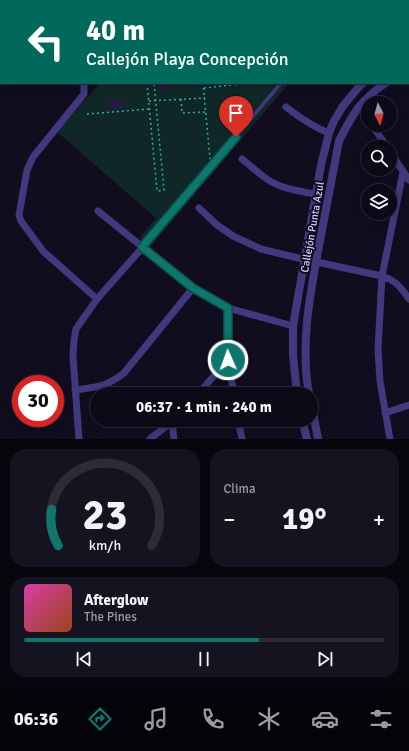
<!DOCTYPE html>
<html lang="es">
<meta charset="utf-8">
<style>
:root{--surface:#0d0a17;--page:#161320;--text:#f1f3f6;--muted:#9a9aa1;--line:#2d2b36;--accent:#0f766e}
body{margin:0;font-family:Signika,sans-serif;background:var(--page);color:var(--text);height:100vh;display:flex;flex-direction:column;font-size:15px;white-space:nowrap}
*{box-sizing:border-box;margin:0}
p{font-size:13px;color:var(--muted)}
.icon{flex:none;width:22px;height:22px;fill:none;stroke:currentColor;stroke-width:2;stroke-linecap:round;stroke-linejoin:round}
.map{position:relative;height:439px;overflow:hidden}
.side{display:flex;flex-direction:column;gap:10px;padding:10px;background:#07060d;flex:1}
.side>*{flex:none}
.hud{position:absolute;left:0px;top:0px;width:409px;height:84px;box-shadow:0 2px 10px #0003,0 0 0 1px var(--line);background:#00695c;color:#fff;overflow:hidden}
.needle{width:26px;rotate:174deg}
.fabs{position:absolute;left:361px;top:96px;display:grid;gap:8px}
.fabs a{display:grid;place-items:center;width:36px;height:36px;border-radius:50%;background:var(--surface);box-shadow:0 2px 10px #0003,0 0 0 1px var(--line);font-size:20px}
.speed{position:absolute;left:12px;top:375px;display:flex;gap:8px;font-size:20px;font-weight:700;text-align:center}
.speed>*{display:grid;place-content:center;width:52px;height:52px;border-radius:50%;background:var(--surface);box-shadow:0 2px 10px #0003,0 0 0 1px var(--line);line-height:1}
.speed .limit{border:6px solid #d22;background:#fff;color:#111}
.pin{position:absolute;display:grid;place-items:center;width:34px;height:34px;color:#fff;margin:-41px -17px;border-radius:50% 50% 50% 0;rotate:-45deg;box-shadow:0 0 4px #0007}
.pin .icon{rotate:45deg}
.me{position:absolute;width:44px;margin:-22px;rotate:358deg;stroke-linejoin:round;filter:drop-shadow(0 0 3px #0008)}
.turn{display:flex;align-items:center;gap:14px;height:84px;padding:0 20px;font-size:18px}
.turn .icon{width:52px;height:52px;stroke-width:2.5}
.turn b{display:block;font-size:28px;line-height:34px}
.big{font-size:30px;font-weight:700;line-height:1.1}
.side .card{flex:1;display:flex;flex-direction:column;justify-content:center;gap:6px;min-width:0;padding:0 14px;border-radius:16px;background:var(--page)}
.side .dial{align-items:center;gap:0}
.dial svg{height:104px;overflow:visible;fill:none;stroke:var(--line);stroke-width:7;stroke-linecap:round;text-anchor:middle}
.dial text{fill:var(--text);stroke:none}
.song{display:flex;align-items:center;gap:12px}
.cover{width:48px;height:48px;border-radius:6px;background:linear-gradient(135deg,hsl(320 70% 55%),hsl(20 70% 35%))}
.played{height:4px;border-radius:2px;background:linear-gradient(90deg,var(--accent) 65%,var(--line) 65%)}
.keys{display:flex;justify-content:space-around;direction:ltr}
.heat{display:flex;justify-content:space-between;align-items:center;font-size:22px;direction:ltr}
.side .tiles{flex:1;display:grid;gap:10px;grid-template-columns:1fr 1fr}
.card:last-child{grid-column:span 2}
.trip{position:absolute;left:90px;top:387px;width:228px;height:40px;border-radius:20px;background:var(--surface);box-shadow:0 2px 10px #0003,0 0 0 1px var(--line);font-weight:700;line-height:40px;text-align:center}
.tab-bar{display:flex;height:64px;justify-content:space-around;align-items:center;background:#050409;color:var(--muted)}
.tab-bar .icon{width:28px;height:28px}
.tab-bar .current{color:var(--accent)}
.tab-bar b{font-size:18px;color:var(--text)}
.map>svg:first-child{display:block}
.green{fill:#102728}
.building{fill:#24193f}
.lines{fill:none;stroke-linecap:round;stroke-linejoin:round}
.path{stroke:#30abad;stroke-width:1.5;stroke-dasharray:2 3;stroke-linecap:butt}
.service{stroke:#41397d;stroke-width:3.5}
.minor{stroke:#41397d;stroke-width:7}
.tertiary{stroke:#41397d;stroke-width:8}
.route-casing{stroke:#0a4d48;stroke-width:10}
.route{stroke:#0f766e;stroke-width:7}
.labels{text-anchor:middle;stroke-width:4;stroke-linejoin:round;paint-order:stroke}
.street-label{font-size:11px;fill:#d6ccfe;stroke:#110d1f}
</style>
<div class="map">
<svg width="409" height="439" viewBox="0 0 409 439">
<rect width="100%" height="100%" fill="#110d1f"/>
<!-- green -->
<path class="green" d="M172,0h136v1h-137z
M100,83h189l-138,163 -11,-9 16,-19 -99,-86z"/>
<!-- building -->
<path class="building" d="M157,83h15v6l-14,2z
M122,99l1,10 -13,1 -1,-10z"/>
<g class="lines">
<!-- path -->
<path class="path" d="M195,0l1,1
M223,0v1
M285,0v1
M147,83l10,108 7,-1 -10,-107
M203,83l7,76
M231,83l1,2 21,-2
M204,88l28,-3
M181,99l1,14 24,-1
M149,101l56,-3
M87,114l62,-5"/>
<!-- service -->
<path class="service" d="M296,0v1
M331,0l1,1
M143,247l138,-164"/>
<!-- minor -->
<path class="minor" d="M0,22l1,1
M82,83l2,1v10l-51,63 -6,13 -8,45 2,6 22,30 54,48
M359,106l9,13
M286,107c13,10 27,20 43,26
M372,125l15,22
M390,152l19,28
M242,159c9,7 16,14 25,20 14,10 32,12 48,15
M199,208l18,17 16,11 28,13 37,9 84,18c14,5 18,10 27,23
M98,211l95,77 35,20 65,18
M228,308v52l6,34
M75,390c22,-3 31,-3 49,-17l69,-85
M198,394l30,-34
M385,413l24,-8
M238,420l4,19
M172,423l2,16
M79,439l-6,-83 1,-15 2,-12 21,-30 46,-52
M150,439l24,-19
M390,439l-10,-58 -2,-32 4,-73 21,-104"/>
<!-- tertiary -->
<path class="tertiary" d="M408,54h1
M408,70h1
M297,394l-4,-39v-29l28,-161 8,-32 5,-12 9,-15 15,-18 5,-5
M309,394c-9,-49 1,-100 10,-148 7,-35 13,-70 20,-105 13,-26 22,-42 47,-58
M311,402l7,37
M302,420l5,19"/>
</g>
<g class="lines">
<defs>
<path id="route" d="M228,360v-52l-35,-20 -51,-41 94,-110"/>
</defs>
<!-- route casing -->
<use href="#route" class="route-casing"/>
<!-- route -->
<use href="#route" class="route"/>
</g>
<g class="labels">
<!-- street labels -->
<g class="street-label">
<text transform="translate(312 227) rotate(-80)" y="4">Callejón Punta Azul</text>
</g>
</g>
</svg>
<div class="fabs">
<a><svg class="needle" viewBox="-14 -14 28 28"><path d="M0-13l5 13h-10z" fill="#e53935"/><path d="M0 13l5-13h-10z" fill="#9a9aa1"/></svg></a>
<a><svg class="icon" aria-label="search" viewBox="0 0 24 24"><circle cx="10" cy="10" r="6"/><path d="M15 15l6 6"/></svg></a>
<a><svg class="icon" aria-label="layers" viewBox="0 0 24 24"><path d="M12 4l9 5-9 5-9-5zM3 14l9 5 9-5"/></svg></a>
</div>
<div class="speed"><div class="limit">30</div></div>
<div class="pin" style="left:236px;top:137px;background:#d93025"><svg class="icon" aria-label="arrive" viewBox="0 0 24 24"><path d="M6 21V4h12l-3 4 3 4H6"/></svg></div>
<svg class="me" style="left:228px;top:360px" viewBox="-20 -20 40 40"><circle r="17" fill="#0f766e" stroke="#fff" stroke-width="3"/><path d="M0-11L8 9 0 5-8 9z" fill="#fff"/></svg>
<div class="trip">06:37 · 1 min · 240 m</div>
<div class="hud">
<div class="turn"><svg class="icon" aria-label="left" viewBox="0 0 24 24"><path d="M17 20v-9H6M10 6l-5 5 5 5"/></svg><div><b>40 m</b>Callejón Playa Concepción</div></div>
</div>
</div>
<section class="side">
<div class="tiles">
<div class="card dial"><svg viewBox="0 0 100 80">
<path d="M14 69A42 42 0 1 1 86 69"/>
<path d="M14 69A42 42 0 0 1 9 41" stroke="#0f766e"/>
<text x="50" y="56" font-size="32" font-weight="700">23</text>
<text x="50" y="72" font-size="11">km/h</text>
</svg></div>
<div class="card"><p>Clima</p>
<div class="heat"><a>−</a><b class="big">19°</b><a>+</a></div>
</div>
<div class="card">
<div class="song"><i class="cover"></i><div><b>Afterglow</b><p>The Pines</p></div></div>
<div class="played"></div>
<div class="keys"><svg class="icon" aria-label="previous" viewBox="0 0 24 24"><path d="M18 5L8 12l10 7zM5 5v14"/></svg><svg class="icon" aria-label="pause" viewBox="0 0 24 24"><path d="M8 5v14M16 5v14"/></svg><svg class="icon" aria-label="next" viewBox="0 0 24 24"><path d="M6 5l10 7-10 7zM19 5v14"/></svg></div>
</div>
</div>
</section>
<nav class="tab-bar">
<b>06:36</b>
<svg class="icon current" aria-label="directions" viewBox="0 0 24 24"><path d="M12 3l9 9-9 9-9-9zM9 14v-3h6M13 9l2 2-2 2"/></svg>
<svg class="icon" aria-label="music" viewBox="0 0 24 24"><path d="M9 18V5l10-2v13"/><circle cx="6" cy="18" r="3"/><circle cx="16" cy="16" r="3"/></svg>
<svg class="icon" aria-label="phone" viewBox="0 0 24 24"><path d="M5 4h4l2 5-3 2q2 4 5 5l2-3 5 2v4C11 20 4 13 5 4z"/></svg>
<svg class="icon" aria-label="climate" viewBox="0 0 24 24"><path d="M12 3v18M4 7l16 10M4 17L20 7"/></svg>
<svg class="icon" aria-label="car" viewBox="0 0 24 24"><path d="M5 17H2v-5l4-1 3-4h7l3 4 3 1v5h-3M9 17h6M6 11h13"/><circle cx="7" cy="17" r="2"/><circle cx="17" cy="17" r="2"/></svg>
<svg class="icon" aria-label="filters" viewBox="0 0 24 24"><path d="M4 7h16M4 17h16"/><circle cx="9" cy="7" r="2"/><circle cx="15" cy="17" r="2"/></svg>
</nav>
